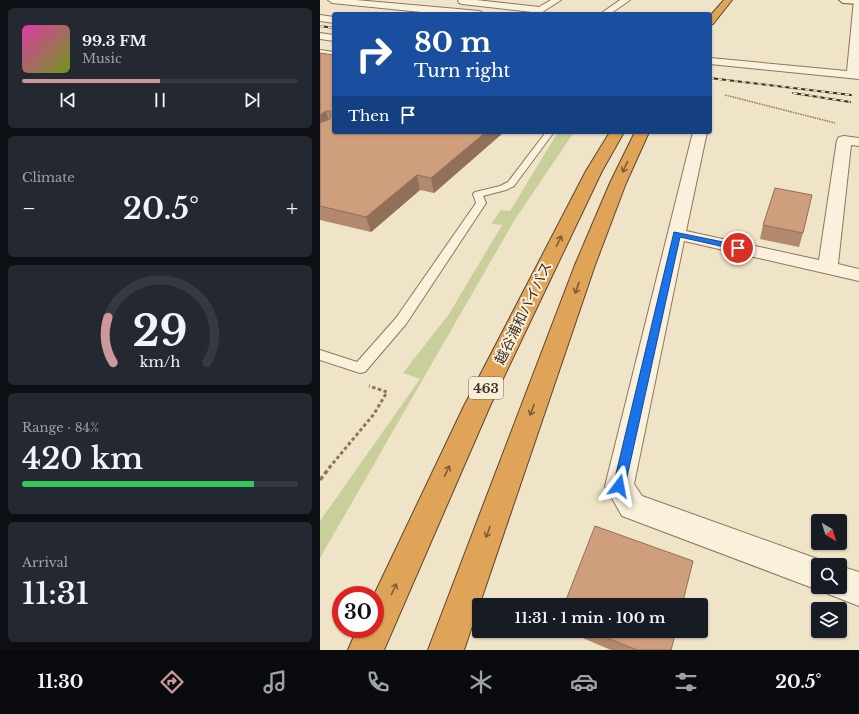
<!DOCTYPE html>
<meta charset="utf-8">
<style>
:root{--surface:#171b24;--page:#242831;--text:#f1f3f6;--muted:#9ea1a6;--line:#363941;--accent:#cc999b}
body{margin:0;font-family:"Libre Baskerville","Noto Sans JP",serif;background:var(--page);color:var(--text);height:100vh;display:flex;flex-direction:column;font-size:15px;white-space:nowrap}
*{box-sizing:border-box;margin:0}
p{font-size:13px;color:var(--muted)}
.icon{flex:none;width:22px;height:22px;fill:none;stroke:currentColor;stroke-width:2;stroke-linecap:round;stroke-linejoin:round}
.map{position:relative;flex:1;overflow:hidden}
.panel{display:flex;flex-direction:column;gap:8px;padding:8px;background:#0d0f14;width:320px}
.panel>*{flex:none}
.hud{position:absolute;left:12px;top:12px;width:380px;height:122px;border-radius:4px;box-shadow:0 1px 3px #0004;background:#1a4fa0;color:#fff;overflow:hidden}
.needle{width:26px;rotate:142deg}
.buttons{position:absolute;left:491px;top:514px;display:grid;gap:8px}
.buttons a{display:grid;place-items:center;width:36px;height:36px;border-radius:4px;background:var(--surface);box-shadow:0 1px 3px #0004;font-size:20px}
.speed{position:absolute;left:12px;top:586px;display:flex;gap:8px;font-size:20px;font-weight:700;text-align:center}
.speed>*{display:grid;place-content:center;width:52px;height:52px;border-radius:50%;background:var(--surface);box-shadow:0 1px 3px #0004;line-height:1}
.speed .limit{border:6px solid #d22;background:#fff;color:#111}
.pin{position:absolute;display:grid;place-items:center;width:34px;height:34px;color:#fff;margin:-17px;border:2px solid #fff;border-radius:50%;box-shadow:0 1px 4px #0007}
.me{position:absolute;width:44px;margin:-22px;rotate:13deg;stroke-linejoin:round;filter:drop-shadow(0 0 3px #0008)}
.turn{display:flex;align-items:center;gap:14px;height:84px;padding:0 16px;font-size:18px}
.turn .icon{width:52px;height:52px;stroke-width:2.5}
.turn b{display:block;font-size:28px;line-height:34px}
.then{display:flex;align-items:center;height:38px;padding:0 16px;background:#0003;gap:8px;font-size:15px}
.big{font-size:30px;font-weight:600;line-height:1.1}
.panel .card{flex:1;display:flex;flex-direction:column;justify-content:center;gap:6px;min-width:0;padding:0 14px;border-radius:6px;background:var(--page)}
.panel .dial{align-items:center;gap:0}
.dial svg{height:104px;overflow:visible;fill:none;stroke:var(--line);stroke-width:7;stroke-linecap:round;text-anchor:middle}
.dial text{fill:var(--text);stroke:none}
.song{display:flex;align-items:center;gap:12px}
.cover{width:48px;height:48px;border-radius:6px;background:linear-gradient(135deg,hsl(320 70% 55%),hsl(80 70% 35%))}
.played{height:4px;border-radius:2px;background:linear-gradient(90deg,var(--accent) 50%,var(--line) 50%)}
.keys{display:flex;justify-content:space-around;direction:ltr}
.heat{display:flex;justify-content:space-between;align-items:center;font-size:22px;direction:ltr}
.charge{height:6px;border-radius:3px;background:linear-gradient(90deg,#34c759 84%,var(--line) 0)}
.trip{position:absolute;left:152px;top:598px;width:236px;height:40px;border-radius:4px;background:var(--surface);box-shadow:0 1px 3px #0004;font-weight:600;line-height:40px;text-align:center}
.dock{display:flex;height:64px;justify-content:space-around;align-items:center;background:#090b0e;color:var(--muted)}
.dock .icon{width:28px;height:28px}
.dock .active{color:var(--accent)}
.dock b{font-size:18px;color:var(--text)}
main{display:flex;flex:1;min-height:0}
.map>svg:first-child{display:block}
.green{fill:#c9cf9b}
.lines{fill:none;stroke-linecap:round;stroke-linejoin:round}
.lane-casing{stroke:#8d765c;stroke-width:2}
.street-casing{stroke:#8d765c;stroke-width:2}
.secondary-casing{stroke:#6f573f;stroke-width:2}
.highway-casing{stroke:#5b4430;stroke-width:2}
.path-far2{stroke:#8d765c;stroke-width:1.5;stroke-dasharray:1.5 1;stroke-linecap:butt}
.path-far1{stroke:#8d765c;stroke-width:3;stroke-dasharray:3.5 2.5;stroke-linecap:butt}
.path{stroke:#8d765c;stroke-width:3.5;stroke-dasharray:4.5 3;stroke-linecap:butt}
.lane{fill:#faf1dc;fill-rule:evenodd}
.street{fill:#faf1dc;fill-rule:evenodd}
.secondary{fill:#faf1dc;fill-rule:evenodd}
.highway{fill:#e0a458;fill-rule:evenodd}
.rail-casing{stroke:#3d2e20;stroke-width:2}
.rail{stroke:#f7eed8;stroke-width:1.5;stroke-dasharray:4;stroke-linecap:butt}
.wall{fill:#b2896c}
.shaded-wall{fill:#916f58}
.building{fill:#cf9f7d;stroke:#916f58}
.oneway{stroke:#7e5d36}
.route{fill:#1a73e8;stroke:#114b97}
.labels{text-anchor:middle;stroke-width:4;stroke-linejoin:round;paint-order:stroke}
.shield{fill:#f7eed8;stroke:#756857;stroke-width:1}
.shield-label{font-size:13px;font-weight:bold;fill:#3d2e20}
.street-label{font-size:14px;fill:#3d2e20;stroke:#f7eed8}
</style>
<main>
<section class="panel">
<div class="card">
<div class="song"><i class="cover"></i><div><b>99.3 FM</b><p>Music</p></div></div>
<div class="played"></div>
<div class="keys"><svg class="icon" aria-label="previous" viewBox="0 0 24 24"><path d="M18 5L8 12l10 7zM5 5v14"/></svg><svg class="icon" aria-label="pause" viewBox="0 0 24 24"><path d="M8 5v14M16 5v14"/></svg><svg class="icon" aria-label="next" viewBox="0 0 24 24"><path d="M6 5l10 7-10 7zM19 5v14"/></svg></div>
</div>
<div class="card"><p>Climate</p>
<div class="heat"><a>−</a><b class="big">20.5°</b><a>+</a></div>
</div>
<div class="card dial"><svg viewBox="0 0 100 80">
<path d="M14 69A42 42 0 1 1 86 69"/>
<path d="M14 69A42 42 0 0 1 10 34" stroke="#cc999b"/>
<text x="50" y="56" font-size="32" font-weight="700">29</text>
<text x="50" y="72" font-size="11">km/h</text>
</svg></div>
<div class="card"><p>Range · 84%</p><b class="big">420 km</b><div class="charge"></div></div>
<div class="card"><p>Arrival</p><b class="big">11:31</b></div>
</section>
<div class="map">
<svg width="539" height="650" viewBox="0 0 539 650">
<rect width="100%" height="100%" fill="#f0e4c8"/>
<!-- green -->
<path class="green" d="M238,132h16l-60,89 -194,337v-37l100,-142 -17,-6 46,-59 53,-89 -11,-1 10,-14 9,1z"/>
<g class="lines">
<defs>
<path id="lane" d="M0,50l14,2v4l-14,-2z
M226,132h8l-40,54 -8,4 -23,6 3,7 -80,121 -41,48 -5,1 -40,-13v-10l37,12 39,-44 80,-115 -3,-9 2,-2 25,-6 8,-4z"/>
<path id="street" d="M8,0h28l124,11 4,3h-43l-109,-11z
M138,0h18l63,7 12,-7h10l-20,13 -79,-9 -3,-1z
M300,0h10l-20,14h-10z
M534,0h5v79l-149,-15v-6l137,13z
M0,15l14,2v6l-14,-2z
M0,33l14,2v6l-14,-2z
M373,132h14l-21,99 133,29 18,-120 2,-3 5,-1 15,2v8l-8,-1 -13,119 21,5v12l-175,-40 -50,243 8,12 187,67 1,2h-12v22h22v-21l19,6v34l-31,-12 -2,-7 -8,3 -196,-74 -17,-30z"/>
<path id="secondary" d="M519,0h20v4l-16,-1z"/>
<path id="highway" d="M404,0h8l-19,24 -3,1v-9z
M290,132h14l-22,39 -112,235 -106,244h-36l9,-21h18v-34h-1l90,-189 122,-235z
M315,132h14l-23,51 -31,82 -131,385h-36l147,-385 35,-82z"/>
</defs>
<!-- lane casing -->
<use href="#lane" class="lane-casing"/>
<!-- street casing -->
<use href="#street" class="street-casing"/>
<!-- secondary casing -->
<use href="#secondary" class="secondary-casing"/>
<!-- highway casing -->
<use href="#highway" class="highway-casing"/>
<!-- path-far2 -->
<path class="path-far2" d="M405,95l110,28"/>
<!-- path-far1 -->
<path class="path-far1" d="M9,468l45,-54 13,-22 -18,-6"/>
<!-- path -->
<path class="path" d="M0,480l10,-13"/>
<!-- lane -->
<use href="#lane" class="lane"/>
<!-- street -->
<use href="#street" class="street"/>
<!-- secondary -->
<use href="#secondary" class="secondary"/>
<!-- highway -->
<use href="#highway" class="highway"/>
<defs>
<path id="rail" d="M0,26l14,2
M390,78l141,17
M473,93l57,9"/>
</defs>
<!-- rail casing -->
<use href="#rail" class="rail-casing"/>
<!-- rail -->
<use href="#rail" class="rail"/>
</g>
<!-- wall -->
<path class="wall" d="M0,53l14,79h170l-70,61 -14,-3 -49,42 -51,-12z
M443,225l40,8 -4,14 -39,-8z
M246,631h110l-5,19h-60z"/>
<!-- shaded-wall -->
<path class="shaded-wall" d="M6,111l4,14 -10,6v-16z
M166,132h18l-70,61 -3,-15z
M97,175l3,15 -49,42 -5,-15z"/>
<!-- building -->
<path class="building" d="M0,53l14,2v77h152l-55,46 -14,-3 -51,42 -46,-11v-83l10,-4 1,-8h-5l-6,4z
M455,188l37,7 -9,38 -40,-8z
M275,526l98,35 -11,44h-118z
M270,631h86l-5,19h-34z"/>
<!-- one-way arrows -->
<defs><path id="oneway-shaft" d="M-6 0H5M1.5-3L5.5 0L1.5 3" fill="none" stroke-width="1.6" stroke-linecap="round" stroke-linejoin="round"/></defs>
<g class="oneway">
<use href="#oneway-shaft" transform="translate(305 167) rotate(115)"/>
<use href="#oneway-shaft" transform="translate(239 241) rotate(-64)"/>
<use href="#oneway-shaft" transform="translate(257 288) rotate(110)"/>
<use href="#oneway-shaft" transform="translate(212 410) rotate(110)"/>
<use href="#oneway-shaft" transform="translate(127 471) rotate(-65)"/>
<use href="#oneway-shaft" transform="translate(168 532) rotate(110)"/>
<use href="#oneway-shaft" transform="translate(74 589) rotate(-65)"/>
</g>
<!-- route -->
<path class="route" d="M354,232l64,13 4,3 -4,2 -58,-13 -55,249 -2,4 -4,2 -4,-2 -2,-4z"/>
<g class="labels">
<!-- shield labels -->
<rect class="shield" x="149" y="377" width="34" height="22" rx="3"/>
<g class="shield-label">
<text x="166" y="393">463</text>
</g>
<!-- street labels -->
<g class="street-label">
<text transform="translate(203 313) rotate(-64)" y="5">越谷浦和バイパス</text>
</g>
</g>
</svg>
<div class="buttons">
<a><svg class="needle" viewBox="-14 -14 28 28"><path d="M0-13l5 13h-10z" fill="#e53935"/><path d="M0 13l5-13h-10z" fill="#9ea1a6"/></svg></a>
<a><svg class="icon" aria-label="search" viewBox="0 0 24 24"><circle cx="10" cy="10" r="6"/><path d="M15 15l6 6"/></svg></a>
<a><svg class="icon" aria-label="layers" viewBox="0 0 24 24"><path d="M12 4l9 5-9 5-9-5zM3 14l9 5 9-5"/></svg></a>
</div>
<div class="speed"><div class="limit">30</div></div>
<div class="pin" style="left:418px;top:248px;background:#d93025"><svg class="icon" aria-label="arrive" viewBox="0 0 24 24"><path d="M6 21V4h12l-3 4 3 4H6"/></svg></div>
<svg class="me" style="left:299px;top:486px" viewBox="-20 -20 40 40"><path d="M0-17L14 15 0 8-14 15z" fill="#1a73e8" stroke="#fff" stroke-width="4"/></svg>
<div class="trip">11:31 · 1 min · 100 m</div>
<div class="hud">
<div class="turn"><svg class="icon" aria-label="right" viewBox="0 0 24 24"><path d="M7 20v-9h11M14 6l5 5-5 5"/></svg><div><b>80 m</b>Turn right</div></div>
<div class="then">Then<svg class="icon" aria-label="arrive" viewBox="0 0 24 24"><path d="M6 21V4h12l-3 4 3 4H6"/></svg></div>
</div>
</div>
</main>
<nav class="dock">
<b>11:30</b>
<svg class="icon active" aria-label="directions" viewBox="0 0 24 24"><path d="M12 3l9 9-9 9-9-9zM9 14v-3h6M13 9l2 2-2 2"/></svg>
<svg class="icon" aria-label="music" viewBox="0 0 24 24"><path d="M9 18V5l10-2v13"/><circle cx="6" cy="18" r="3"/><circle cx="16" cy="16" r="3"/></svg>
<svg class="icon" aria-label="phone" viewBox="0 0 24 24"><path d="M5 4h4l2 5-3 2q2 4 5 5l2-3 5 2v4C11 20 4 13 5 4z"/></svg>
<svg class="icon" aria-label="climate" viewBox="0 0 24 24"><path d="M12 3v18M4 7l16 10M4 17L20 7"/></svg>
<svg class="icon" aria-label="car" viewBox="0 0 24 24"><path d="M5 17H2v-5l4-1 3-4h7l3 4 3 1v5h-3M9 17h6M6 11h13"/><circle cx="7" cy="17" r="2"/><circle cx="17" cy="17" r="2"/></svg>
<svg class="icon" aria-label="filters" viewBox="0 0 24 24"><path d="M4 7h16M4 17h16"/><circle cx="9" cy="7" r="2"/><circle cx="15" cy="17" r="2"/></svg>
<b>20.5°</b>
</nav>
